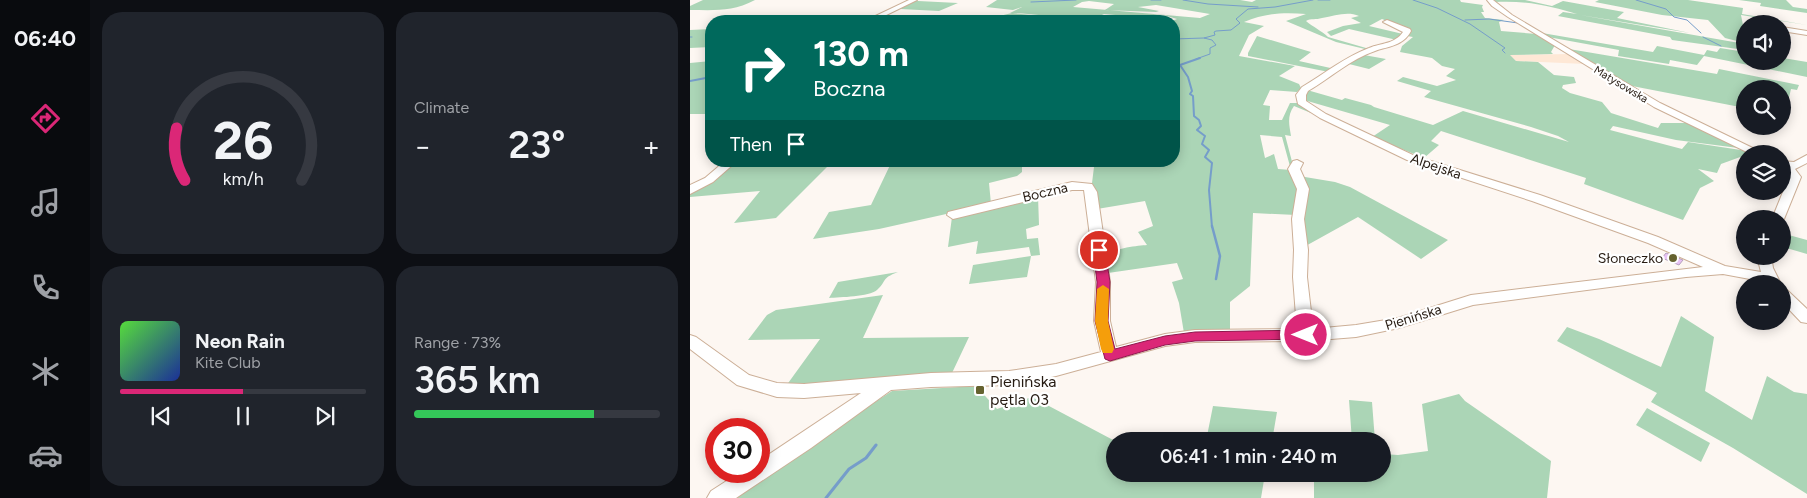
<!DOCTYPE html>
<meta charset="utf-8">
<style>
:root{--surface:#171b24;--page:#20242c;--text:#f1f3f6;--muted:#9ea1a6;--line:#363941;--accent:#db2777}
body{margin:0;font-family:Figtree,sans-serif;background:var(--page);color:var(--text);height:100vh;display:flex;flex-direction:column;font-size:19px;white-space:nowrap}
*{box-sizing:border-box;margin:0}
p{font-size:16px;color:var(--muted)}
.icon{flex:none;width:28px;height:28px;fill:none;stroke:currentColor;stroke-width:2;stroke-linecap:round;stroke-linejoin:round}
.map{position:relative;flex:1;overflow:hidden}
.side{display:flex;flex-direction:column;gap:12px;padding:12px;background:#0d0f14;width:600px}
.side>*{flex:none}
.guide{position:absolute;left:15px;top:15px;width:475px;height:152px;border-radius:20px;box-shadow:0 2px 12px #0003;background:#00695c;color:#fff;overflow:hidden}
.buttons{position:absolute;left:1046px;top:15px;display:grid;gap:10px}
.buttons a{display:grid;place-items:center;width:55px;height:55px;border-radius:50%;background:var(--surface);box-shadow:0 2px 12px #0003;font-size:25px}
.speed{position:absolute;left:15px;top:418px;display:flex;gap:10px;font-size:25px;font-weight:700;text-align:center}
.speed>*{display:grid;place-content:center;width:65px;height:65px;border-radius:50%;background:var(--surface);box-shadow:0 2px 12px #0003;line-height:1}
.speed .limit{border:8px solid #d22;background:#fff;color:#111}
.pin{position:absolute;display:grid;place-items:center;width:42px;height:42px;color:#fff;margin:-21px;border:2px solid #fff;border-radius:50%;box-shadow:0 1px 5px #0007}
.me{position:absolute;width:55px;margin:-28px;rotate:270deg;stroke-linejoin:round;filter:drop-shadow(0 0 4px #0008)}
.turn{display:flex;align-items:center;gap:18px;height:105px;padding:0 25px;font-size:22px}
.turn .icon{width:65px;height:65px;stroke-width:2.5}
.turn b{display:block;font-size:35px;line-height:42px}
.then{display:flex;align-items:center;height:48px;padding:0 25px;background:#0003;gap:10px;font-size:19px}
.big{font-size:38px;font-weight:600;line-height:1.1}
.side .tile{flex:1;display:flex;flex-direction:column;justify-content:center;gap:8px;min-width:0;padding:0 18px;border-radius:20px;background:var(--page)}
.side .dial{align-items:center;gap:0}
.dial svg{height:130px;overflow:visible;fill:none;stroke:var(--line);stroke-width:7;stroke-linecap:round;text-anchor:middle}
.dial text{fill:var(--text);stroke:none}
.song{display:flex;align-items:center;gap:15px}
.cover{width:60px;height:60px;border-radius:8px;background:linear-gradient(135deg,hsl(110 70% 55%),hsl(230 70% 35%))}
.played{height:5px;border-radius:2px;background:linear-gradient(90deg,var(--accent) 50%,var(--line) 50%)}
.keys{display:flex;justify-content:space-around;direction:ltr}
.heat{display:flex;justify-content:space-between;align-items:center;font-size:28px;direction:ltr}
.charge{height:8px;border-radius:4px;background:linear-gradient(90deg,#34c759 73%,var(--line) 0)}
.side .tiles{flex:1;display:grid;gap:12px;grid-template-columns:repeat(2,1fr)}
.trip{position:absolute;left:416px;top:432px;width:285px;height:50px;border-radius:25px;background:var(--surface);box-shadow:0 2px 12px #0003;font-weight:600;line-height:50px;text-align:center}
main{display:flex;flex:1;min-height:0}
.tab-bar{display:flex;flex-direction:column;width:90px;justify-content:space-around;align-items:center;background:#090b0e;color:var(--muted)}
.tab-bar .icon{width:35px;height:35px}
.tab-bar .current{color:var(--accent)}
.tab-bar b{font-size:22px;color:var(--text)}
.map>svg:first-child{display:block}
.built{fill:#fee8d6}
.green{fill:#abd5b6;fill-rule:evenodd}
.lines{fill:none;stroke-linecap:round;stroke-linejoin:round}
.stream-far3{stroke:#759dca;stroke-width:1}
.stream-far2{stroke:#759dca;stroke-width:2}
.stream-far1{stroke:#759dca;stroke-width:2.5}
.stream{stroke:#759dca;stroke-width:3}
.building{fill:#e7c1f4;stroke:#b5a0bd}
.minor-casing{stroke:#ccaf97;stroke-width:2}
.minor{fill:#fff;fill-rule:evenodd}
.route{fill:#db2777;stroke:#8e194d}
.slow{fill:#f59e0b}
.poi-dot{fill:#65622f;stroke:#fff;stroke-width:2}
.labels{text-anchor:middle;stroke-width:4.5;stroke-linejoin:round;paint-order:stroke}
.far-street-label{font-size:11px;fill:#261b12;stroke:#fff}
.street-label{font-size:14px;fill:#261b12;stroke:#fff}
.poi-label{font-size:14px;fill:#261b12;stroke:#fff;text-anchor:end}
.near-poi-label{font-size:16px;fill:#261b12;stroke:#fff;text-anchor:start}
</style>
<main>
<nav class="tab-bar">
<b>06:40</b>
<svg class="icon current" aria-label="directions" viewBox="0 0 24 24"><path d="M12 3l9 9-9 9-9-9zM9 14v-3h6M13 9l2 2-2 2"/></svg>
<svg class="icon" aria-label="music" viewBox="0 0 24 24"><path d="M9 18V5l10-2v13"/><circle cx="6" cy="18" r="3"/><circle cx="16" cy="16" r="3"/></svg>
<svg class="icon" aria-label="phone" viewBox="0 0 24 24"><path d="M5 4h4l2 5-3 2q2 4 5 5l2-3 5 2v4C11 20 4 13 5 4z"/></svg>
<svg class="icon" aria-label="climate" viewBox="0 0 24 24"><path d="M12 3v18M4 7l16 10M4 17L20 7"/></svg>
<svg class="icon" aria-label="car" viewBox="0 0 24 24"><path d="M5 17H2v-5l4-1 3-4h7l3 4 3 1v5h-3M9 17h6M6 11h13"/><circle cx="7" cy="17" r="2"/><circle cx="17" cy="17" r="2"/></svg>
</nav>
<section class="side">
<div class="tiles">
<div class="tile dial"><svg viewBox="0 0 100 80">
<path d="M14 69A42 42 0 1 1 86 69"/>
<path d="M14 69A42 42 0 0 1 9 37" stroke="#db2777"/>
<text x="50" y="56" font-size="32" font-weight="700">26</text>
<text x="50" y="72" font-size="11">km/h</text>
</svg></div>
<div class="tile"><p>Climate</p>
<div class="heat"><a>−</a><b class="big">23°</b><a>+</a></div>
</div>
<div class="tile">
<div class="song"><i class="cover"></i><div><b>Neon Rain</b><p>Kite Club</p></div></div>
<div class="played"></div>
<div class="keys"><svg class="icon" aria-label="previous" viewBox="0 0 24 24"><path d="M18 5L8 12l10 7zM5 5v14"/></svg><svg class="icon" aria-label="pause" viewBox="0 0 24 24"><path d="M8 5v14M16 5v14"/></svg><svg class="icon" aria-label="next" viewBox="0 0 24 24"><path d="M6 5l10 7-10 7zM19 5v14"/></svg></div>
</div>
<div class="tile"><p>Range · 73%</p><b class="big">365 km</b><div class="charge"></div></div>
</div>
</section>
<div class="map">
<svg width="1117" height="498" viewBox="0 0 1117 498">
<rect width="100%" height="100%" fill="#fdf7f2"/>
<!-- built -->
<path class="built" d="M879,54l16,10 -69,-3 -7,-6z"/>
<!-- green -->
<path class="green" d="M13,0h52c-23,12 -40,10 -65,10v-4z
M307,0h243l12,2 4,-2h204l1,2 22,3 -1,2 2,5h-3l4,6 19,2 -5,2 2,9 36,3 18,11 -4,7 2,2 -43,1 6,6 22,1 16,13 20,2 2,6 -13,2 -1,3 8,5 32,9 9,11 47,15 3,-5h25l60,26 -70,-9 -63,-14 -3,4 72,19 6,-7 66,10 -33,12 -4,9 -19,-4 16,12 -14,7 -17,32 -99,-36 2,-6 -145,-47 -10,10 8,4 -15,13 -52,-21 18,-12 -86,-25 3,-10 35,10 3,-2 26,7 3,2 59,18 30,-14 106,31 -11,-6 -27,-9 -107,-30 7,-6 -34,-10 6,-4 34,9 19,-6 -10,-4 9,-7 -13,-3 -10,-8 -32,-6 2,-6 11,-9 -6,-1 -5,-9 -20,-8 -13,7 34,8 -6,6 -48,-11 -18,7 -4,-4 16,-6 18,-3 -10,-5 8,-2c-12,-5 -24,0 -37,2 -6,2 -11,0 -16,3 7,6 16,10 22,16l38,11 3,2 -33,-8 -50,-21 20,-7c-22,-2 -41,-1 -62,8l20,4 -15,9 -10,21 56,10 -16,10 20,8 2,4 -4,4 -27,-2 -7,15 7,1 -1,14h13l8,-17h9l12,10 -17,-7c-7,10 -5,18 -3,30l-6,-1 15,57 -4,23 -43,-2 -3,73 -20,16v29l-46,2 -5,-30 -7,-21 11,-3 -6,-16 -69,10c-1,-3 -3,-9 -3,-12 1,-13 32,-15 42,-16l-9,-13 15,-6 -8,-25 -48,8 -5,-26 2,-16 24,-6h56l-2,-140 5,-2c-9,-3 -19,-6 -28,-3 -6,1 -8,5 -15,5l4,-4 -34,-3c-23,12 -67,-2 -94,-1l12,-6 -9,3 -27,-3zM399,1l25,3 -9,6 51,2 3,-1 -21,-4 18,-2 54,9 -10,4 -127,-11 9,-5zM570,135l22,2 9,33 -13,-1 -4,-15 -9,4z
M805,0h30l27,6 11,-5 61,11 -7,6 73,15 -110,-18 165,29v6l-73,-10 -2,-3 -112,-21 5,-4 14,2c-23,-7 -50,-14 -82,-12z
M909,0h89l55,8 -1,6 65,11 -66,-10 2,10h2v18l-20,-5 -17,-18 -46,-5 -67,-13z
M1049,0h47l7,7 14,2v4l-47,-7 1,-3z
M225,1h3l40,2 -19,8 -39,-2z
M322,13l39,4 48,2v2h-54l-50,-4z
M271,15l59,6h-72z
M21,29v18l-21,1v-18z
M852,33l111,19 4,-6 47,9 3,-5 10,2 3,-4 25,4v9h37l1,-3 24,4v15l-103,-21 -7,9 -27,-5 -1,4 -51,-8 1,-6 -71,-13z
M567,36l54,16 -12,9 36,8 -6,3 -81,-16v-3z
M879,49l148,25 2,-5 80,16 -2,5 -6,-1 -4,17 -4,-1 -1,-16h-37v19l-118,-23z
M674,55l22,4 -17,10 -20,-5z
M21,61v51l-4,2h-17v-51z
M81,161h62l-57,57 -42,5 26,-32 -70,6v-4l41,-26z
M202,161h130v11l-5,4 -28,7 2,21 -112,25 -66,10 16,-27 42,-7z
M609,176l36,6 15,5 98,53 -27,19 -63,-42 -56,31z
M348,196l1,29 -13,4 1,10 11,-1 2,17 -9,1 -4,21 -58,7 4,-19 58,-9 -2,-9 -53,7 2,-13 -30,6 4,-30z
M1095,234l22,6v14l-24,-7v-9z
M208,272c-18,7 -10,8 -21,18 -8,7 -37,7 -48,8l9,-16z
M193,295l-20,43 106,-1 -17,36 -166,13 34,-47 -72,1 19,-25 9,-5z
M991,316l33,21 -9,54 47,29 15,-44 27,16 13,2v100l-74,-46 -82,-46 6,-9 -100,-52 10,-14 32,12 62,28z
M286,386l21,23 35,-12 83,44v33h150l-4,24h-534l165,-107z
M769,394l6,7 86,60 -4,37h-233v-24h68l1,-20 15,1 30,-4 -6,-47z
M659,400l23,2 3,39h-23z
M523,406l64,6 -5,29h-66z
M957,408l63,35 -9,19 -65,-37z"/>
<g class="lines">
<!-- stream-far3 -->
<path class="stream-far3" d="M461,0h10
M493,0l25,4 50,3
M628,0h12
M723,0l24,8 33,16 35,24 -3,2 3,3
M946,0l30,9 8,8 13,3 14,13
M341,2l45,-2
M775,20l24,-1 29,4
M0,37h2
M1013,37l18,9
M484,39l30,-1
M506,59l14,-5v-6l6,-3 -4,-5 -8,-2 11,-3 -1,-3 2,-1 15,-1 9,-7 -4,-4 12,-10 27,-2 38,-7"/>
<!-- stream-far2 -->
<path class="stream-far2" d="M510,58l-20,7 8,12 4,14 -2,3 3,2 1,20 5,4 2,6 -4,4 8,6 -3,8 7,6 -4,7 7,6 -3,27 3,37
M0,81l21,-4"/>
<!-- stream-far1 -->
<path class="stream-far1" d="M522,226l8,30 -4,23"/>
<!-- stream -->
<path class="stream" d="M136,498l23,-29 17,-11 10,-13"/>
</g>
<!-- building -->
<path class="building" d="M976,253l17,7 -4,5 -17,-7z"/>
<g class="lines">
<defs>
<path id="minor" d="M219,0h8l-43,21h-9z
M797,0h6l19,15 148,88 105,51h-14l-97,-47 -146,-90 -16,-11z
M697,20l23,9 1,2c-8,15 -22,15 -36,20 -24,8 -45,27 -67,40l-2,4v6l20,13 89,42 125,39 118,42 67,29 36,6 -4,-16h14l2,12 8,16h-14l-1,-2 -43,-8 -37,3 -213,28 -74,23 -43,9 -50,4 -111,1 -30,4 -109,30 -47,9 -78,2 -40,3 -80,58 -75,50h-29l4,-7 31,-20h17v-10l102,-68 -57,5 -27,-1 -40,-12 -47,-36v-14l6,2 53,38 28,8 27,1 127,-11 78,-2 47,-7 45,-12 -7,-31 2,-39 -12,-92h-12l-119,29 -6,-4 1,-3 124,-30 20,2 5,8 13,90v39l6,26 49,-13 30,-4 102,-1 -4,-52 1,-27 -2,-31 5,-30 -9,-20 5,-8 4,-1 6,3 -3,6 9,20 -5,30 4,31 -1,27 6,52 43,-4 42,-7 73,-23 232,-28 -55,-24 -116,-42 -125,-41 -87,-42 -22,-14 -2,-9 6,-8c22,-13 43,-30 67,-39 12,-5 26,-4 34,-16l-20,-10z
M1092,27l25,4v4l-25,-4z
M1117,155v8l-12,6 6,8 -17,42 -2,3v-3h-10l17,-42 -7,-7v-9l12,1z
M35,161h12l-24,21 -23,12v-9l15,-7z
M1092,288l5,2 20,19v14l-6,-1 -19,-20z"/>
</defs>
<!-- minor casing -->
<use href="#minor" class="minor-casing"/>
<!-- minor -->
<use href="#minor" class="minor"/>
</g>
<!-- route -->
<path class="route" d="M409,246l6,4 5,32 -2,39 7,28 50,-13 30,-4 111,-2 5,1 2,4 -2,3 -5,1 -111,2 -30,4 -55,16 -5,-2 -10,-38 2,-39 -4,-32z"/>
<!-- slow -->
<path class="slow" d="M413,285l6,4 -1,32 6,28 -2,4h-9l-2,-4 -6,-28 2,-32z"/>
<!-- markers -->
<g class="poi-dot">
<circle cx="983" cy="258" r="5"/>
<rect x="285" y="385" width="10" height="10" rx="2.5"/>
</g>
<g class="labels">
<!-- far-street labels -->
<g class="far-street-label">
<text transform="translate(931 84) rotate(31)" y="4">Matysowska</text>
</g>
<!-- street labels -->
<g class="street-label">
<text transform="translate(746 166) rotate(19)" y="5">Alpejska</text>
<text transform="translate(355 192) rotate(-13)" y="5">Boczna</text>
<text transform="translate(723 317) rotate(-17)" y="5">Pienińska</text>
</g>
<!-- poi labels -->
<g class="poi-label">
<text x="973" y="263">Słoneczko</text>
</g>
<!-- near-poi labels -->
<g class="near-poi-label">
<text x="300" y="387">Pienińska<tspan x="300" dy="18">pętla 03</tspan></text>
</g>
</g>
</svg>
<div class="buttons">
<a><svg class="icon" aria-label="sound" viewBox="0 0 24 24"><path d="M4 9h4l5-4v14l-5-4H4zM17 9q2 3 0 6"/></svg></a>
<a><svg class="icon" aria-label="search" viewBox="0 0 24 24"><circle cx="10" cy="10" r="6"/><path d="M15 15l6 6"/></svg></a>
<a><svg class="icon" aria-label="layers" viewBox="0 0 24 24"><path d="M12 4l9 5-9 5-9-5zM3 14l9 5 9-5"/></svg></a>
<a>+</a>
<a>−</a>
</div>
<div class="speed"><div class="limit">30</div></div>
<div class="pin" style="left:409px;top:250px;background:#d93025"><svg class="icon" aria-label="arrive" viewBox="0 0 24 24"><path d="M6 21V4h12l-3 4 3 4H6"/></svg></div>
<svg class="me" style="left:616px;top:335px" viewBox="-20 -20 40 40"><circle r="17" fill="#db2777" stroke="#fff" stroke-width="3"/><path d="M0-11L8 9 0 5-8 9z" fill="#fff"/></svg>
<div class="trip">06:41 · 1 min · 240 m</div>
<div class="guide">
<div class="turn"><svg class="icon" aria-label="right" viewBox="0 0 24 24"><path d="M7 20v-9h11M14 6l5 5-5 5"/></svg><div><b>130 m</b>Boczna</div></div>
<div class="then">Then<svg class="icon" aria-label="arrive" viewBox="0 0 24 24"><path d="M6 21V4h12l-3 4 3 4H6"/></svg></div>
</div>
</div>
</main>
